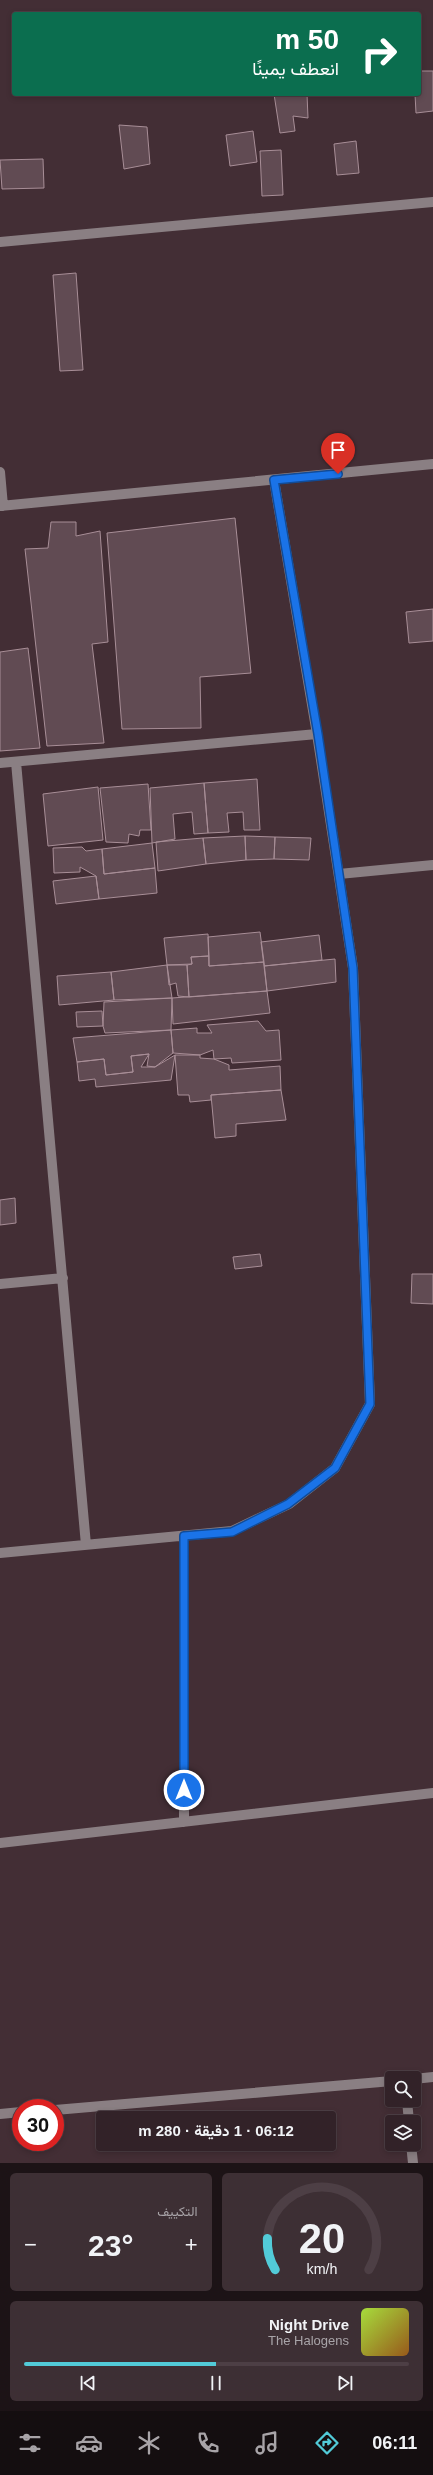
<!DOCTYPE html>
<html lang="ar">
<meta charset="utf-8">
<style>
:root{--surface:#322228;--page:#3d2f34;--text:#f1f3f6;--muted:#a8a4a8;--line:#4d3f45;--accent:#52cbd8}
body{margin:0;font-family:Helvetica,Vazirmatn,sans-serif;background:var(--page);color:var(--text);direction:rtl;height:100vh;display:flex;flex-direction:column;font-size:15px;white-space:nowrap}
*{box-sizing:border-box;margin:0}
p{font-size:13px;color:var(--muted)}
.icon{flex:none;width:22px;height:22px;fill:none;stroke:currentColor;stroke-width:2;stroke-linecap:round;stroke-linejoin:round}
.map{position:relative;height:2163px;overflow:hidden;direction:ltr}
.panel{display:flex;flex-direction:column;gap:10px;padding:10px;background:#1c1316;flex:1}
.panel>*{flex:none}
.guide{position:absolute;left:12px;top:12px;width:409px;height:84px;border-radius:4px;box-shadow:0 2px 6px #0003,0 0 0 1px var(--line);direction:rtl;background:#0b6e4f;color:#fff;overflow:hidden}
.controls{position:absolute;left:385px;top:2071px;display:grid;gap:8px}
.controls a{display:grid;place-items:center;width:36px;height:36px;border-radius:4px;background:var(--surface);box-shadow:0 2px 6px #0003,0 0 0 1px var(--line);font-size:20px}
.speed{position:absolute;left:12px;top:2099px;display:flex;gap:8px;font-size:20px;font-weight:700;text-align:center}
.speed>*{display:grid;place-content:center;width:52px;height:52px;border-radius:50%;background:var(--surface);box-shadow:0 2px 6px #0003,0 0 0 1px var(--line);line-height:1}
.speed .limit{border:6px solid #d22;background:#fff;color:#111}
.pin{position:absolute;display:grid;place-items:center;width:34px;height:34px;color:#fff;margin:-41px -17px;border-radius:50% 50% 50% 0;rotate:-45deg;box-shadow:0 0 4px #0007}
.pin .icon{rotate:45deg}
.me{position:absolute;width:44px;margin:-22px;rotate:0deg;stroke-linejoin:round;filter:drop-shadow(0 0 3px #0008)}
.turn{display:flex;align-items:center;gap:14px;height:84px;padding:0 16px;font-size:18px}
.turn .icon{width:52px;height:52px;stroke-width:2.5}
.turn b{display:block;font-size:28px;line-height:34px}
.big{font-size:30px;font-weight:700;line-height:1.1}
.panel .widget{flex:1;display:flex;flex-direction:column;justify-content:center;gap:6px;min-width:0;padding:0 14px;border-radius:6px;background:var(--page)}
.panel .dial{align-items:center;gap:0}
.dial svg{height:104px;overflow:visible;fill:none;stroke:var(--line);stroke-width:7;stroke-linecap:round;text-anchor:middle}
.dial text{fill:var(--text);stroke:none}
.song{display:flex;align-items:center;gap:12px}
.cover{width:48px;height:48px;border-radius:6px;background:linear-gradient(135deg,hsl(80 70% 55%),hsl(30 70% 35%))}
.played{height:4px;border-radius:2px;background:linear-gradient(90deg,var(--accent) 50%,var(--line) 50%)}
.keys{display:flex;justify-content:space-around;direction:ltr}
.heat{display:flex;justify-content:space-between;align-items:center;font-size:22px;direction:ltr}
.panel .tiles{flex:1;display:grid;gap:10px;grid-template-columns:1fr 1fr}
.widget:last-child{grid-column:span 2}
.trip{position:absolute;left:96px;top:2111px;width:240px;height:40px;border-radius:4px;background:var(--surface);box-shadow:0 2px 6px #0003,0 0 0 1px var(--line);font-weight:700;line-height:40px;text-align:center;direction:rtl}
.tab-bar{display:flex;height:64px;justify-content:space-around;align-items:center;background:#140e10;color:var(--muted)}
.tab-bar .icon{width:28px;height:28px}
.tab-bar .on{color:var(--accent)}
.tab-bar b{font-size:18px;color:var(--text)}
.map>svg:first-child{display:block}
.building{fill:#614b53;stroke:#a88e97}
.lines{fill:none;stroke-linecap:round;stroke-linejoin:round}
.minor{stroke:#8a7f83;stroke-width:10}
.route-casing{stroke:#114b97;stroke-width:10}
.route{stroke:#1a73e8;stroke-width:7}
</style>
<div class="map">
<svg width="433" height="2163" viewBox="0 0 433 2163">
<rect width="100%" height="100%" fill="#432e35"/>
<!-- building -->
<path class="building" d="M419,71h14v40l-17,2 -1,-19h4z
M274,94h33l1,24 -15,-2 2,15 -15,2z
M119,125l28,2 3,37 -26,5z
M253,131l4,31 -27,4 -4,-31z
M356,141l3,32 -22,2 -3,-31z
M281,150l2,45 -21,1 -2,-45z
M43,159l1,29 -42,1 -2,-29z
M76,273l7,97 -23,1 -7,-96z
M235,518l16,155 -51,4 1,51 -79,1 -15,-196z
M51,522h25v14l24,-5 8,111 -16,2 12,99 -57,3 -22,-197 23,-1z
M433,609v32l-24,2 -3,-31z
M28,648l12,100 -40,3v-99z
M257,779l3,51h-16l-1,-18 -16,1 2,19 -21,1 -4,-50z
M204,783l4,50 -14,1 -2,-22 -19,2 2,25 -23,4 -2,-55z
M148,784l3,46h-11l-1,6 -10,-2 -1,9 -22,-1 -6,-54z
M98,787l5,53 -55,6 -5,-52z
M245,836l1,24 -40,4 -3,-26z
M245,836l30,1 -1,22 -28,1z
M275,837l36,1 -2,22 -35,-1z
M203,838l3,26 -48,7 -2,-29z
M152,843l3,25 -51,6 -2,-25z
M82,847l4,4 16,-2 2,25 51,-6 2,25 -58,6 -3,-23 -16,-9v5l-26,1 -1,-25z
M96,876l3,23 -43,5 -3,-23z
M260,932l4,30 -55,4 -1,-29z
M208,934l1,22 -18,1 1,7 -25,1 -3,-27z
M319,935l3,25 -58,6 -3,-24z
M209,956v10l55,-4 3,29 -78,6 -2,-32 5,-1 -1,-7z
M335,959l1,23 -69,9 -3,-25z
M167,965h20l2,32 -11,-1 -2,-13 -7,2z
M167,965l5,33 -58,2 -3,-28z
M111,972l3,28 -55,5 -2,-29z
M267,991l3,22 -97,11 -1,-26z
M172,998l-1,32 -66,3 -2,-7 1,-24z
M102,1011l1,15 -26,1 -1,-15z
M258,1021l8,10 13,-1 2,30 -49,3 -1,-5 -17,1 -1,-9 -13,5 -27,-2 -2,-23 26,-2v5h15l-5,-8z
M171,1030l2,23 -18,14 -8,-1 2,-12 -18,2 2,16 -27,3 -2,-16 -27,3 -4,-24z
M149,1054l-8,13h14l20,-12 -4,25 -75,7 -1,-8 -16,2 -2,-19 27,-3 2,16 27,-3 -2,-16z
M175,1055h25v3l14,1 15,6v5l51,-4 1,24 -70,5v5l-21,2 -1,-7h-11z
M281,1090l5,30 -50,4v12l-21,2 -4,-43z
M15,1198l1,25 -16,2v-25z
M260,1254l2,12 -27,3 -2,-12z
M412,1274h21v30l-22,-1z"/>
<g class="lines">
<!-- minor -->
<path class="minor" d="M0,242l433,-40
M0,472l3,34
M0,506l433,-42
M16,762l70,783
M0,763l317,-29
M339,874l94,-9
M0,1284l63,-6
M0,1553l232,-22 57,-27 46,-36 35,-64 -17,-436 -36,-234 -43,-254
M184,1822v-286
M0,1843l433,-50
M414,2079l19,-2
M407,2100l2,22
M55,2110l337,-29
M0,2114l21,-2
M411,2144l2,19"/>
</g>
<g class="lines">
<defs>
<path id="route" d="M184,1790v-254l48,-4 56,-28 47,-36 35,-64 -17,-436 -35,-234 -44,-254 64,-6"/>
</defs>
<!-- route casing -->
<use href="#route" class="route-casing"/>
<!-- route -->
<use href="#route" class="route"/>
</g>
</svg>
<div class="controls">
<a><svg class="icon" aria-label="search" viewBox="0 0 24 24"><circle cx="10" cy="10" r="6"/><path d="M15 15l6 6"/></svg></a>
<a><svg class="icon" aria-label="layers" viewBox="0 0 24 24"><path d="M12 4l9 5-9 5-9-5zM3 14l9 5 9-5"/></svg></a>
</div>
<div class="speed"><div class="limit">30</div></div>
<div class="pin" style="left:338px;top:474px;background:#d93025"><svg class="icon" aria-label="arrive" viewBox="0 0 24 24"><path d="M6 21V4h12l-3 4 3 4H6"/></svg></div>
<svg class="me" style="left:184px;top:1790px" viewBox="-20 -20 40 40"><circle r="17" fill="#1a73e8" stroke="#fff" stroke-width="3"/><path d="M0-11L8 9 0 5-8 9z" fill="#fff"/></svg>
<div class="trip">06:12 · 1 دقيقة · 280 m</div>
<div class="guide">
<div class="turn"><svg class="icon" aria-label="right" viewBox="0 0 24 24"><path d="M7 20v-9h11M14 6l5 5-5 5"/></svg><div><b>50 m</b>انعطف يمينًا</div></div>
</div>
</div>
<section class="panel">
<div class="tiles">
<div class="widget dial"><svg viewBox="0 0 100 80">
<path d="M14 69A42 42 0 1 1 86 69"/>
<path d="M14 69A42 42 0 0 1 8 45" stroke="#52cbd8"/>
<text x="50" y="56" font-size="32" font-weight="700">20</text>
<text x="50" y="72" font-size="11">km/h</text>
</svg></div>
<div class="widget"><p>التكييف</p>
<div class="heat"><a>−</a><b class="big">23°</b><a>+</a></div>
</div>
<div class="widget">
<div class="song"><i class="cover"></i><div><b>Night Drive</b><p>The Halogens</p></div></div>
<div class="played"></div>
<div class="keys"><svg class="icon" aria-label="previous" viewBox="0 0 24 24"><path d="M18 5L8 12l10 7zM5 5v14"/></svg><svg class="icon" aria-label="pause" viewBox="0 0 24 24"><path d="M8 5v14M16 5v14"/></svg><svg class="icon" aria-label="next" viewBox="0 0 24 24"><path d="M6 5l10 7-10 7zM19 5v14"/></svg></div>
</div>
</div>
</section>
<nav class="tab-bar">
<b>06:11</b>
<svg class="icon on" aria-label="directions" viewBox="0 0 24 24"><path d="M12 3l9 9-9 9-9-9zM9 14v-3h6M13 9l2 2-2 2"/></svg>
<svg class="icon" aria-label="music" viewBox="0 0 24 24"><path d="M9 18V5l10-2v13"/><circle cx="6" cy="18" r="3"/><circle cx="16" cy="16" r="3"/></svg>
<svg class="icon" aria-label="phone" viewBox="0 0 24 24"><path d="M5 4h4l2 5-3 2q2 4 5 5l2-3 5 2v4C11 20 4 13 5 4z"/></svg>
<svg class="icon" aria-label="climate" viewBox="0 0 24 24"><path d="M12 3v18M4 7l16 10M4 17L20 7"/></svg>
<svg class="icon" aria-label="car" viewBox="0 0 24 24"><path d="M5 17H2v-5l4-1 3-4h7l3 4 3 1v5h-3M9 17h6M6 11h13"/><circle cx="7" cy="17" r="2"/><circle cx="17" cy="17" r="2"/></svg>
<svg class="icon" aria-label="filters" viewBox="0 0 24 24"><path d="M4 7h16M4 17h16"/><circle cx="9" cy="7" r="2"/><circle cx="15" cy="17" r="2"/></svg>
</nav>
